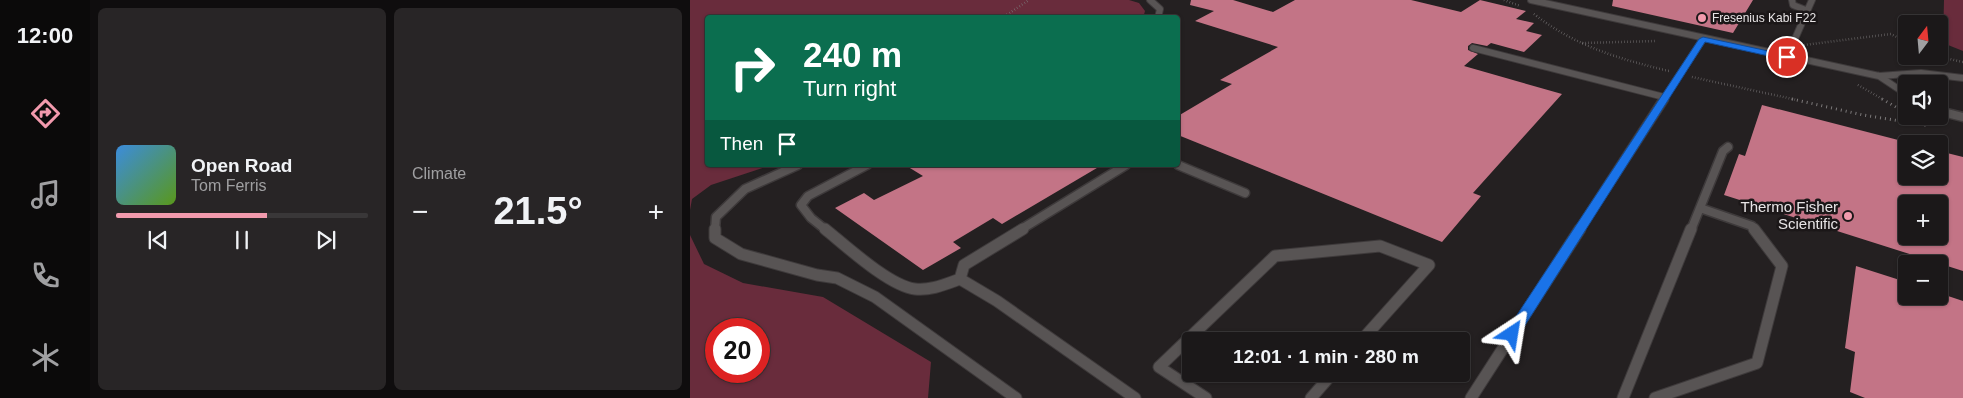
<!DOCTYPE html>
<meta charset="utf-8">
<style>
:root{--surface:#1b1819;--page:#282526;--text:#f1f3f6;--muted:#a0a0a2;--line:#393738;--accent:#f29aad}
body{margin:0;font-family:Arial,sans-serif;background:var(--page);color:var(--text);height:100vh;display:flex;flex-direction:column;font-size:19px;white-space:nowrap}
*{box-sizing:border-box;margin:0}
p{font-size:16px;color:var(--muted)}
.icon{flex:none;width:28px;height:28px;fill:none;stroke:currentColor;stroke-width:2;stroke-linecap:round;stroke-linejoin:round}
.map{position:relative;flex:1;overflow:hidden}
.details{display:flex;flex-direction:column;gap:8px;padding:8px;background:#0f0d0e;width:600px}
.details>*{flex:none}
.hud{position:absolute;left:15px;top:15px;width:475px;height:152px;border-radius:5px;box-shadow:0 1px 4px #0004,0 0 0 1px var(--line);background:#0b6e4f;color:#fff;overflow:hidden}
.needle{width:32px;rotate:16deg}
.buttons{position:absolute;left:1208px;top:15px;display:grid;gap:10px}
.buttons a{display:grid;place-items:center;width:50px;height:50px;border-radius:5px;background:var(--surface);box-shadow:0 1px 4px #0004,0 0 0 1px var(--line);font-size:25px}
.speed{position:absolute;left:15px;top:318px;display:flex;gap:10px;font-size:25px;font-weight:700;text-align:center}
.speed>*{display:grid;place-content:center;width:65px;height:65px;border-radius:50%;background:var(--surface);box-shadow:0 1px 4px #0004,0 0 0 1px var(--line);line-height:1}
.speed .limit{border:8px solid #d22;background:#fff;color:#111}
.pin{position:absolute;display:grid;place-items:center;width:42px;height:42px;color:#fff;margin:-21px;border:2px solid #fff;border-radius:50%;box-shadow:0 1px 5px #0007}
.me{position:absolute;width:55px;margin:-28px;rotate:33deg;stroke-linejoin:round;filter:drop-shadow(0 0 4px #0008)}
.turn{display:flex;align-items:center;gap:18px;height:105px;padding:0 15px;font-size:22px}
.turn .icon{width:65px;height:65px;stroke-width:2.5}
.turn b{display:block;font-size:35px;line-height:42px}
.then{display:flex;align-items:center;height:48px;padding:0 15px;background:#0003;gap:10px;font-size:19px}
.big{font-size:38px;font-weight:700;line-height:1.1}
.details .tile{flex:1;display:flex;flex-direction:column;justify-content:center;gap:8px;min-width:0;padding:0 18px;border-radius:8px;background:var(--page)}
.song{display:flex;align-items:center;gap:15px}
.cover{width:60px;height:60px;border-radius:8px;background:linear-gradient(135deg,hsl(210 70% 55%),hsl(90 70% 35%))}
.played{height:5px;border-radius:2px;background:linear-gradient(90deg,var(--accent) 60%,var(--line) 60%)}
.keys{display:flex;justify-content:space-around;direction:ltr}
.heat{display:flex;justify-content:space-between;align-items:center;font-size:28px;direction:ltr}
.details .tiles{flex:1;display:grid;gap:8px;grid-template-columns:repeat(2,1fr)}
.trip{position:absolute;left:492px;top:332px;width:288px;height:50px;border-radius:5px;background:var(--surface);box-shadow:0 1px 4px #0004,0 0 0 1px var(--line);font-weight:700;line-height:50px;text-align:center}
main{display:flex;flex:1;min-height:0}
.tab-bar{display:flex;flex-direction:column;width:90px;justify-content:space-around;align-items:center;background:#0b0a0a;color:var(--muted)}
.tab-bar .icon{width:35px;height:35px}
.tab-bar .current{color:var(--accent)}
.tab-bar b{font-size:22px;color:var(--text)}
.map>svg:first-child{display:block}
.green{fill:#692c3c;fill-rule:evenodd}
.building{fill:#c37486;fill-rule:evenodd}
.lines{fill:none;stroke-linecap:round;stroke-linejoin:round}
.service-far2-casing{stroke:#3e3a3b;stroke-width:8}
.service-far1-casing{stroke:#3e3a3b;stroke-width:11}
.service-casing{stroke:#3e3a3b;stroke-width:13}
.path-far1{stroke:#7d7a7b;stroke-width:2.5;stroke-dasharray:0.5 2.5;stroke-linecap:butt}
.path{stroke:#7d7a7b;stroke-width:3;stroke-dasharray:1 4;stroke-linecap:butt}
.service-far2{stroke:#585454;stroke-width:6}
.service-far1{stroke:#585454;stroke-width:8}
.service{stroke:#585454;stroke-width:11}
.route{fill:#1a73e8;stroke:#114b97}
.poi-dot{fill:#f29aad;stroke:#1b1718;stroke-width:2}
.labels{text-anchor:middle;stroke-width:5;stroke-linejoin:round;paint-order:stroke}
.far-poi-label{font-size:12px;fill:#e8e5e6;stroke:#1b1718;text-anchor:start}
.poi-label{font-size:15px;fill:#e8e5e6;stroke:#1b1718;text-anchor:end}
</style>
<main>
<nav class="tab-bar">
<b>12:00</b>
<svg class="icon current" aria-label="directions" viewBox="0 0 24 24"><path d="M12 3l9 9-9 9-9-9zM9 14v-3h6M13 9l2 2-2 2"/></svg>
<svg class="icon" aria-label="music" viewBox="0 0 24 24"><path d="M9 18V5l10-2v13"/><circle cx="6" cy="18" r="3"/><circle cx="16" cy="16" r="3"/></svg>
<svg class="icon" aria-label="phone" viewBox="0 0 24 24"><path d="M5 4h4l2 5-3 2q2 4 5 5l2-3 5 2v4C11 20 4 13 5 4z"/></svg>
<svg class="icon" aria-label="climate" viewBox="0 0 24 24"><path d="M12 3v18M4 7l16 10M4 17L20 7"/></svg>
</nav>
<section class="details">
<div class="tiles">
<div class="tile">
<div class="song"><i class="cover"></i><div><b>Open Road</b><p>Tom Ferris</p></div></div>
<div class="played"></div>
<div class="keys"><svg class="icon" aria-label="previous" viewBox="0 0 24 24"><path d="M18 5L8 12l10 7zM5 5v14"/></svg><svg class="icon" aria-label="pause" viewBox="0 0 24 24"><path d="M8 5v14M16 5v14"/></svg><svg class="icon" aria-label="next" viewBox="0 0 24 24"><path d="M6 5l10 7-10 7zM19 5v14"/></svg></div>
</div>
<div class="tile"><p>Climate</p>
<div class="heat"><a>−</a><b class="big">21.5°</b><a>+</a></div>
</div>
</div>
</section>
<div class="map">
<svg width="1273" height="398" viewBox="0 0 1273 398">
<rect width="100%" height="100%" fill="#242021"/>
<!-- green -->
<path class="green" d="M0,0h439l10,3 6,8 -2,7h-435v147h64l-61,20 -19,14 -2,11z
M1254,0h19v51l-20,-8z
M0,235l14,29 39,19 80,14 108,65 -3,36h-238zM26,329h43v42h-43z"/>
<!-- building -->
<path class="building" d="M501,0h42l40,12 22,-12h116l50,12 19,-12 46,11 -10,8 18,4 -8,8 16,4 -18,17 -33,-9 -4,3 -15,-3 -4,3v4l10,4 -14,12 98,28 -89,99 8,3 -39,46 -264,-107v-19l54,-32 -12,-4 58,-33 -83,-26 19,-10 -24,-6z
M923,0h140l-20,33 -121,-27z
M1072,105l144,37v34h33v-25l24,6v114l-239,-76 15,-41 6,2zM1216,204h33v32h-33z
M215,165h197l-100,59 -9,-6 -40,24 8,6 -38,22 -88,-62 29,-15 10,7 49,-24z
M1166,266l50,16v14h33v-3l24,8v97h-98l-15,-6 5,-40 -10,-4z"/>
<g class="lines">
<defs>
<path id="service-far2" d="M460,0l10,9 -2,9
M841,0l348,76 42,-3 42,5
M1102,0l1,5 15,6
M783,48l191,49
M1097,57l25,-57
M1189,76l27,18
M973,100l40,-61"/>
<path id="service-far1" d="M1249,111l24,6
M488,165l67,28
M1010,208l52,18 3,4
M25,230l1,-13 29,-28 53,-24
M136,230l-15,-12 -10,-13 7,-9 59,-31
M330,230l106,-65
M889,230l85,-131
M1001,230l32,-79 5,-4"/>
<path id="service" d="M25,229v9l26,16 76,21 20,3 38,19 141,101
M135,229c20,16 64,57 90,60 15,2 31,-5 45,-10l37,22 138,97
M270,279l4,-14 59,-36
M516,398l-47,-31 116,-111 105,-10 49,19 -68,76
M621,398l21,-24
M781,398l109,-169
M933,398l68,-169
M965,398l102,-35 25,-97 -28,-37"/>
</defs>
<!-- service-far2 casing -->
<use href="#service-far2" class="service-far2-casing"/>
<!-- service-far1 casing -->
<use href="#service-far1" class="service-far1-casing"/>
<!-- service casing -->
<use href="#service" class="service-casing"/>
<!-- path-far1 -->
<path class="path-far1" d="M814,0l16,6
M844,14c41,32 85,45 135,57
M312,18l27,-18
M892,43l74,-2
M1114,45l87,-11 15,8
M1246,56l27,6
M1002,77l105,23
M1168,85l26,15"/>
<!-- path -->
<path class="path" d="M1102,99l71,16 62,10 8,-1
M1192,99l24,14
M1221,116l12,8"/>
<!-- service-far2 -->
<use href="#service-far2" class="service-far2"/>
<!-- service-far1 -->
<use href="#service-far1" class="service-far1"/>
<!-- service -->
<use href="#service" class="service"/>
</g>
<!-- route -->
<path class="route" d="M1013,37l84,18 4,2 -4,3 -82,-18 -188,296 -5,2 -5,-2 -2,-4 2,-4 192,-291z"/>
<!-- markers -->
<g class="poi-dot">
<circle cx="1012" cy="18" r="5"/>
<circle cx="1158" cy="216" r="5"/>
</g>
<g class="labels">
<!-- far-poi labels -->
<g class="far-poi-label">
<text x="1022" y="22">Fresenius Kabi F22</text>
</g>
<!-- poi labels -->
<g class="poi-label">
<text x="1148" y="212">Thermo Fisher<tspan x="1148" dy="17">Scientific</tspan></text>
</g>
</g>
</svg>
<div class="buttons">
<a><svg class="needle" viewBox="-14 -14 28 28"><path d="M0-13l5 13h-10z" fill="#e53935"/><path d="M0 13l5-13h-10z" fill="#a0a0a2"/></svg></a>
<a><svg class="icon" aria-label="sound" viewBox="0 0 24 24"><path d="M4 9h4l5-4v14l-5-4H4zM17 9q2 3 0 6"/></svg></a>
<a><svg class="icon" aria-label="layers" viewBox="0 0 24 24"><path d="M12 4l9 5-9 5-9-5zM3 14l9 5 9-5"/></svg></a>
<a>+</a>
<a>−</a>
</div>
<div class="speed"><div class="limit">20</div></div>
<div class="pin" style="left:1097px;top:57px;background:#d93025"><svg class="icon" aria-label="arrive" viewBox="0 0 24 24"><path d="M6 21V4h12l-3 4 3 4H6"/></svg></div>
<svg class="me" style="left:822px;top:334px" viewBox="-20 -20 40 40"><path d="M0-17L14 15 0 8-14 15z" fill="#1a73e8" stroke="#fff" stroke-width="4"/></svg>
<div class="trip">12:01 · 1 min · 280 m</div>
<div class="hud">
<div class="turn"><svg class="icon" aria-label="right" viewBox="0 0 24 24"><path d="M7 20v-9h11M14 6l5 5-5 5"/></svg><div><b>240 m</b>Turn right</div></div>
<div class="then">Then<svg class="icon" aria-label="arrive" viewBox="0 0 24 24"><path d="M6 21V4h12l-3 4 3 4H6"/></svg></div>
</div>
</div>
</main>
